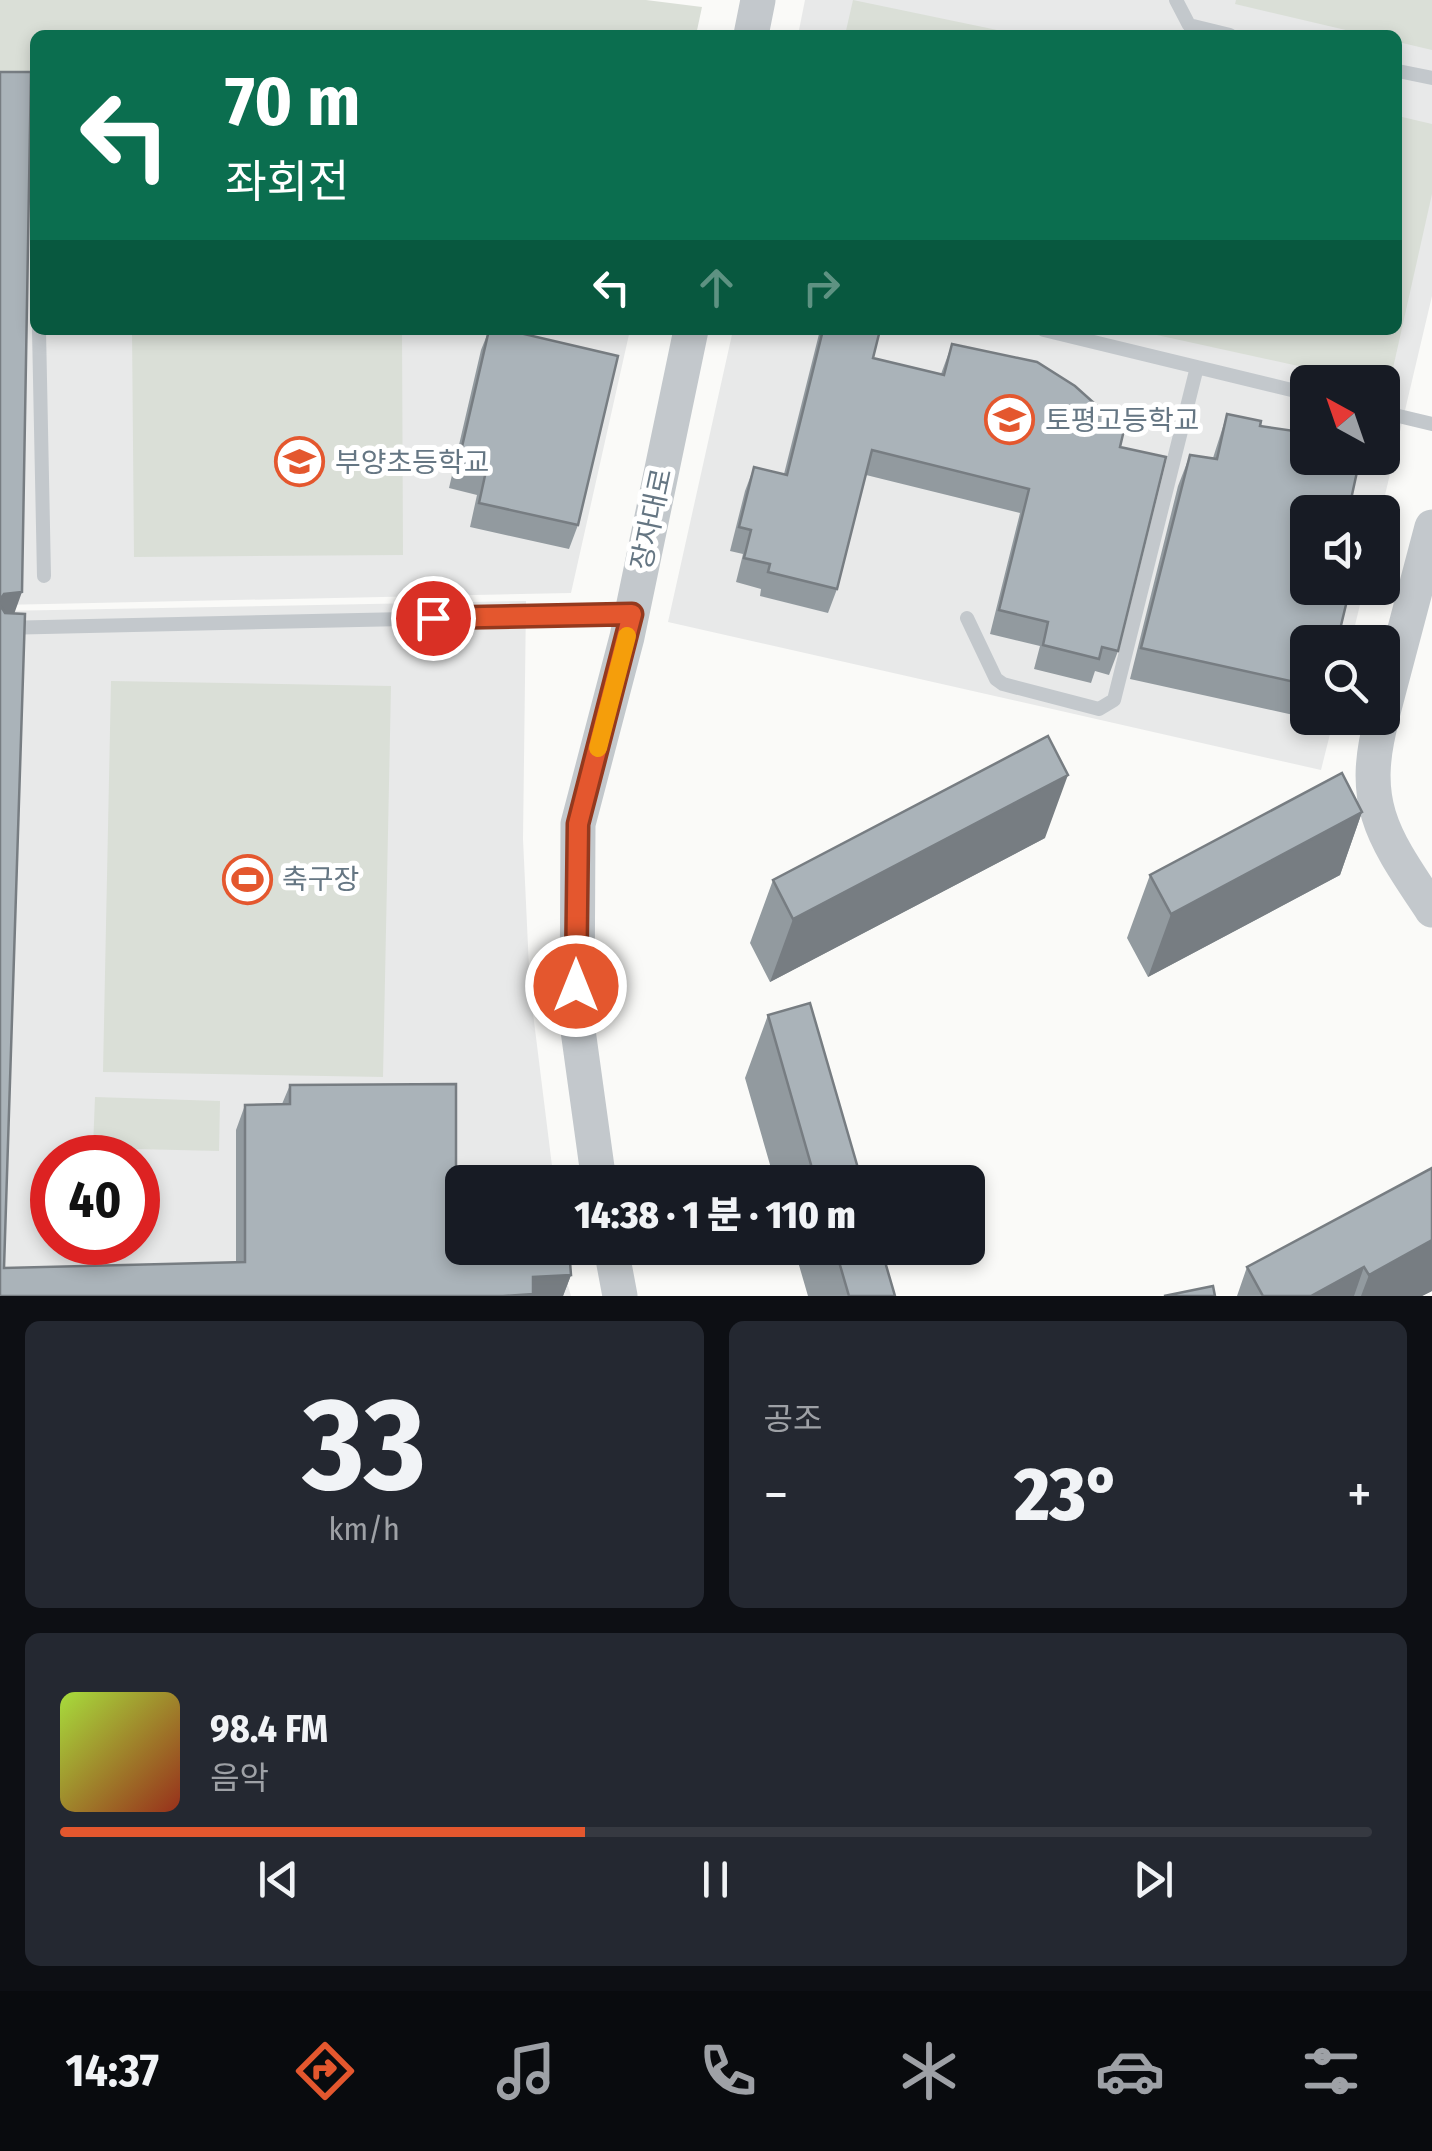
<!DOCTYPE html>
<html lang="ko">
<meta charset="utf-8">
<style>
:root{--surface:#171b24;--page:#242831;--text:#f1f3f6;--muted:#9ea1a6;--line:#363941;--accent:#e4572e}
body{margin:0;font-family:"Fira Sans Condensed","Noto Sans KR",sans-serif;background:var(--page);color:var(--text);height:100vh;display:flex;flex-direction:column;font-size:38px;white-space:nowrap}
*{box-sizing:border-box;margin:0}
p{font-size:32px;color:var(--muted)}
.icon{flex:none;width:55px;height:55px;fill:none;stroke:currentColor;stroke-width:2;stroke-linecap:round;stroke-linejoin:round}
.map{position:relative;height:1296px;overflow:hidden}
.sheet{display:flex;flex-direction:column;gap:25px;padding:25px;background:#0d0f14;flex:1}
.sheet>*{flex:none}
.banner{position:absolute;left:30px;top:30px;width:1372px;height:305px;border-radius:15px;box-shadow:0 5px 15px #0003;background:#0b6e4f;color:#fff;overflow:hidden}
.needle{width:65px;rotate:320deg}
.tools{position:absolute;left:1290px;top:365px;display:grid;gap:20px}
.tools a{display:grid;place-items:center;width:110px;height:110px;border-radius:15px;background:var(--surface);box-shadow:0 5px 15px #0003;font-size:50px}
.speed{position:absolute;left:30px;top:1135px;display:flex;gap:20px;font-size:50px;font-weight:700;text-align:center}
.speed>*{display:grid;place-content:center;width:130px;height:130px;border-radius:50%;background:var(--surface);box-shadow:0 5px 15px #0003;line-height:1}
.speed .limit{border:15px solid #d22;background:#fff;color:#111}
.pin{position:absolute;display:grid;place-items:center;width:85px;height:85px;color:#fff;margin:-42px;border:5px solid #fff;border-radius:50%;box-shadow:0 2px 10px #0007}
.me{position:absolute;width:110px;margin:-55px;rotate:0deg;stroke-linejoin:round;filter:drop-shadow(0 0 8px #0008)}
.turn{display:flex;align-items:center;gap:35px;height:210px;padding:0 30px;font-size:45px}
.turn .icon{width:130px;height:130px;stroke-width:2.5}
.turn b{display:block;font-size:70px;line-height:85px}
.lanes{display:flex;align-items:center;height:95px;padding:0 30px;background:#0003;justify-content:center;gap:50px;direction:ltr}
.lanes .off{opacity:.35}
.big{font-size:75px;font-weight:800;line-height:1.1}
.sheet .tile{flex:1;display:flex;flex-direction:column;justify-content:center;gap:15px;min-width:0;padding:0 35px;border-radius:15px;background:var(--page)}
.sheet .dial{align-items:center;gap:0}
.dial b{font-size:130px;line-height:1}
.song{display:flex;align-items:center;gap:30px}
.cover{width:120px;height:120px;border-radius:15px;background:linear-gradient(135deg,hsl(80 70% 55%),hsl(10 70% 35%))}
.played{height:10px;border-radius:5px;background:linear-gradient(90deg,var(--accent) 40%,var(--line) 40%)}
.keys{display:flex;justify-content:space-around;direction:ltr}
.heat{display:flex;justify-content:space-between;align-items:center;font-size:55px;direction:ltr}
.sheet .tiles{flex:1;display:grid;gap:25px;grid-template-columns:1fr 1fr}
.tile:last-child{grid-column:span 2}
.trip{position:absolute;left:445px;top:1165px;width:540px;height:100px;border-radius:15px;background:var(--surface);box-shadow:0 5px 15px #0003;font-weight:800;line-height:100px;text-align:center}
.tabs{display:flex;height:160px;justify-content:space-around;align-items:center;background:#090b0e;color:var(--muted)}
.tabs .icon{width:70px;height:70px}
.tabs .current{color:var(--accent)}
.tabs b{font-size:45px;color:var(--text)}
.map>svg:first-child{display:block}
.built{fill:#e8e9e9;fill-rule:evenodd}
.green{fill:#dadfd7}
.lines{fill:none;stroke-linecap:round;stroke-linejoin:round}
.service{stroke:#c3c8cc;stroke-width:14}
.tertiary{stroke:#c3c8cc;stroke-width:35}
.wall{fill:#929a9f}
.shaded-wall{fill:#777d82}
.building{fill:#aab3b9;stroke:#777d82;stroke-width:2.5}
.route-casing{stroke:#94391e;stroke-width:25}
.route{stroke:#e4572e;stroke-width:18}
.slow{stroke:#f59e0b;stroke-width:18}
.labels{text-anchor:middle;stroke-width:10;stroke-linejoin:round;paint-order:stroke}
.poi-label{font-size:28px;fill:#657683;stroke:#fff;text-anchor:start}
.street-label{font-size:28px;fill:#657683;stroke:#fff}
</style>
<div class="map">
<svg width="1432" height="1296" viewBox="0 0 1432 1296">
<rect width="100%" height="100%" fill="#fafaf8"/>
<!-- built -->
<path class="built" d="M805,0h627v296l-51,216h-73v76h56l-13,54h-43v76h26l-13,52 -653,-148 65,-292h665v-295h-600zM1308,382h74v76h-74z
M0,89l35,2v239h595l-59,263 -571,12z
M526,601l-3,238 7,150 24,193h-92v66l103,27 6,21h-571v-685zM52,1158h86v84h-86z"/>
<!-- green -->
<path class="green" d="M0,0h646l56,7 -6,28h-661v56l-35,-2z
M853,0l149,31 -1,4h-156z
M1236,0h196v50l-34,-8v-7h-31l-132,-31z
M1398,116l34,8v70l-43,192 -255,-56h264z
M132,330h270l1,225 -269,2z
M111,681l280,5 -8,391 -280,-5z
M95,1097l125,4 -1,50 -126,-3z"/>
<g class="lines">
<!-- service -->
<path class="service" d="M1176,0l13,25 41,10
M1398,71l34,7
M39,330l5,246
M1044,330l264,64
M1382,412l50,12
M967,618l29,61 7,5 96,25 15,-9 83,-333
M0,628l631,-14"/>
<!-- tertiary -->
<path class="tertiary" d="M751,35l7,-35
M1382,716l50,-189
M1382,718c-24,88 3,121 50,192
M599,1182l-22,-159 1,-199 49,-187 64,-307
M611,1248l9,48"/>
</g>
<!-- wall -->
<path class="wall" d="M489,330l89,195 -9,24 -99,-22 7,-32 -28,-7 32,-138z
M820,330h60l-7,28 68,16 11,-30 168,103 -2,204 -9,24 -14,-4 -4,12 -57,-14 6,-23 -50,-12 30,-121 -154,-38 -29,114 -9,24 -68,-17 1,-7 -25,-7 7,-28 -13,-3 15,-60 9,-24 30,7z
M1227,414l33,12 48,216v60l-5,-1 -5,15 -168,-37 48,-193 12,-31 23,3z
M14,613l-10,655 232,-6v-132l9,-25 37,-1 8,-19 166,97 115,93 -8,21h-563z
M1362,812l-22,63 -192,102 -21,-39 23,-63z
M1045,838l-275,144 -20,-39 23,-63z
M768,1015l94,167h-87l-30,-104z
M1432,1168v123l-10,5h-185l10,-29z
M794,1248h87l14,48h-87z"/>
<!-- shaded-wall -->
<path class="shaded-wall" d="M22,592l-9,25 -13,1v-18l4,-6z
M1068,775l-23,63 -275,144 23,-63z
M1362,812l-22,63 -192,102 23,-63z
M1432,1240v51l-10,5h-61l8,-21z
M1364,1267l-10,29h-43z
M571,1275l-8,21h-60l30,-19z"/>
<!-- building -->
<path class="building" d="M0,72h31l-9,520 -18,2 -4,6z
M489,330h18l111,26 -40,169 -99,-22 7,-32 -28,-7z
M823,330h57l-7,28 71,17 8,-31 85,18 38,24 49,44 -4,17 46,10 -48,194 -16,-4 -3,12 -56,-14 5,-23 -49,-12 30,-121 -157,-39 -35,139 -69,-17 2,-8 -26,-6 7,-28 -12,-3 15,-60 33,8z
M1227,414l34,7 -1,5 48,7v25h52l-10,46 18,4 -1,4h-59v76h42l-13,54h-29v43l-167,-37 49,-193 27,4z
M0,605l5,8 20,1 -21,654 241,-6v-157l45,-1v-19l166,-1v98l109,-11 1,11h-104v66h107l2,27 -38,2v17l-30,2h-503z
M1048,736l20,39 -275,144 -20,-39z
M1342,773l20,39 -191,102 -21,-39z
M810,1003l52,179h-46l-48,-167z
M1432,1168v72l-63,35 -5,-8 -53,29h-48l-16,-29z
M835,1248h46l14,48h-46z
M1213,1286l2,10h-51z"/>
<g class="lines">
<defs>
<path id="route" d="M433,618l199,-4 -54,210 -2,162"/>
</defs>
<!-- route casing -->
<use href="#route" class="route-casing"/>
<!-- route -->
<use href="#route" class="route"/>
<!-- slow -->
<path class="slow" d="M598,748l29,-112"/>
</g>
<!-- icons -->
<defs>
<symbol id="school-ring" viewBox="-11 -11 22 22"><circle r="9.5" fill="#fff" stroke="#e4572e" stroke-width="1.5"/><path d="M0-5L7-2L0 1L-7-2ZM-4 1L0 2.5L4 1V4Q0 6-4 4Z" fill="#e4572e"/></symbol>
<symbol id="stadium-ring" viewBox="-11 -11 22 22"><circle r="9.5" fill="#fff" stroke="#e4572e" stroke-width="1.5"/><path d="M0-5a6.5 5 0 1 0 0 10a6.5 5 0 1 0 0-10ZM-3.5-1.8h7v3.6h-7Z" fill="#e4572e"/></symbol>
</defs>
<g fill-rule="evenodd">
<use href="#school-ring" x="982" y="392" width="55" height="55"/>
<use href="#school-ring" x="272" y="434" width="55" height="55"/>
<use href="#stadium-ring" x="220" y="852" width="55" height="55"/>
</g>
<g class="labels">
<!-- poi labels -->
<g class="poi-label">
<text x="1045" y="430">토평고등학교</text>
<text x="335" y="472">부양초등학교</text>
<text x="282" y="889">축구장</text>
</g>
<!-- street labels -->
<g class="street-label">
<text transform="translate(651 519) rotate(-78)" y="10">장자대로</text>
</g>
</g>
</svg>
<div class="tools">
<a><svg class="needle" viewBox="-14 -14 28 28"><path d="M0-13l5 13h-10z" fill="#e53935"/><path d="M0 13l5-13h-10z" fill="#9ea1a6"/></svg></a>
<a><svg class="icon" aria-label="sound" viewBox="0 0 24 24"><path d="M4 9h4l5-4v14l-5-4H4zM17 9q2 3 0 6"/></svg></a>
<a><svg class="icon" aria-label="search" viewBox="0 0 24 24"><circle cx="10" cy="10" r="6"/><path d="M15 15l6 6"/></svg></a>
</div>
<div class="speed"><div class="limit">40</div></div>
<div class="pin" style="left:433px;top:618px;background:#d93025"><svg class="icon" aria-label="arrive" viewBox="0 0 24 24"><path d="M6 21V4h12l-3 4 3 4H6"/></svg></div>
<svg class="me" style="left:576px;top:986px" viewBox="-20 -20 40 40"><circle r="17" fill="#e4572e" stroke="#fff" stroke-width="3"/><path d="M0-11L8 9 0 5-8 9z" fill="#fff"/></svg>
<div class="trip">14:38 · 1 분 · 110 m</div>
<div class="banner">
<div class="turn"><svg class="icon" aria-label="left" viewBox="0 0 24 24"><path d="M17 20v-9H6M10 6l-5 5 5 5"/></svg><div><b>70 m</b>좌회전</div></div>
<div class="lanes"><svg class="icon" aria-label="left" viewBox="0 0 24 24"><path d="M17 20v-9H6M10 6l-5 5 5 5"/></svg><svg class="icon off" aria-label="ahead" viewBox="0 0 24 24"><path d="M12 20V5M6 11l6-6 6 6"/></svg><svg class="icon off" aria-label="right" viewBox="0 0 24 24"><path d="M7 20v-9h11M14 6l5 5-5 5"/></svg></div>
</div>
</div>
<section class="sheet">
<div class="tiles">
<div class="tile dial"><b>33</b><p>km/h</p></div>
<div class="tile"><p>공조</p>
<div class="heat"><a>−</a><b class="big">23°</b><a>+</a></div>
</div>
<div class="tile">
<div class="song"><i class="cover"></i><div><b>98.4 FM</b><p>음악</p></div></div>
<div class="played"></div>
<div class="keys"><svg class="icon" aria-label="previous" viewBox="0 0 24 24"><path d="M18 5L8 12l10 7zM5 5v14"/></svg><svg class="icon" aria-label="pause" viewBox="0 0 24 24"><path d="M8 5v14M16 5v14"/></svg><svg class="icon" aria-label="next" viewBox="0 0 24 24"><path d="M6 5l10 7-10 7zM19 5v14"/></svg></div>
</div>
</div>
</section>
<nav class="tabs">
<b>14:37</b>
<svg class="icon current" aria-label="directions" viewBox="0 0 24 24"><path d="M12 3l9 9-9 9-9-9zM9 14v-3h6M13 9l2 2-2 2"/></svg>
<svg class="icon" aria-label="music" viewBox="0 0 24 24"><path d="M9 18V5l10-2v13"/><circle cx="6" cy="18" r="3"/><circle cx="16" cy="16" r="3"/></svg>
<svg class="icon" aria-label="phone" viewBox="0 0 24 24"><path d="M5 4h4l2 5-3 2q2 4 5 5l2-3 5 2v4C11 20 4 13 5 4z"/></svg>
<svg class="icon" aria-label="climate" viewBox="0 0 24 24"><path d="M12 3v18M4 7l16 10M4 17L20 7"/></svg>
<svg class="icon" aria-label="car" viewBox="0 0 24 24"><path d="M5 17H2v-5l4-1 3-4h7l3 4 3 1v5h-3M9 17h6M6 11h13"/><circle cx="7" cy="17" r="2"/><circle cx="17" cy="17" r="2"/></svg>
<svg class="icon" aria-label="filters" viewBox="0 0 24 24"><path d="M4 7h16M4 17h16"/><circle cx="9" cy="7" r="2"/><circle cx="15" cy="17" r="2"/></svg>
</nav>
